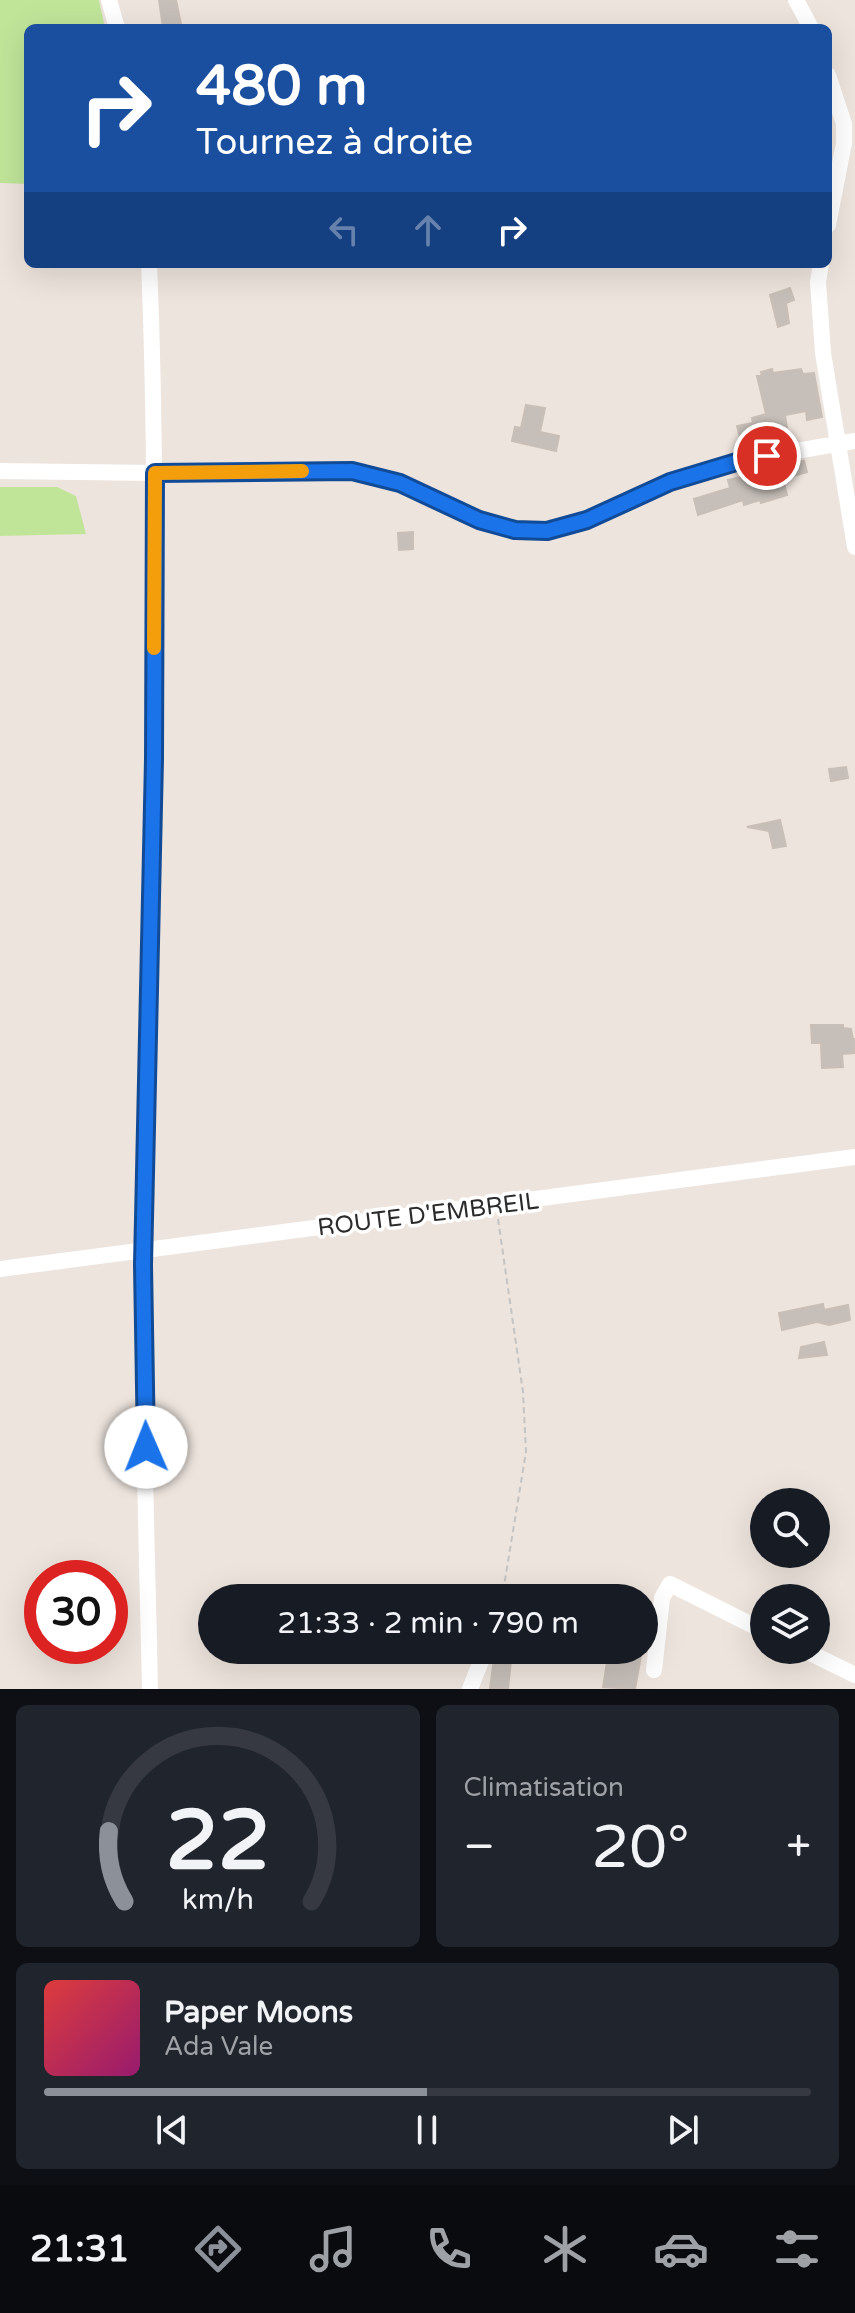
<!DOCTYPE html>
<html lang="fr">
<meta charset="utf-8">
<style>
:root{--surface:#171b24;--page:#20242c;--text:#f1f3f6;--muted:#9ea1a6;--line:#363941;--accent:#8c9099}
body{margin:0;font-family:"Varela Round",sans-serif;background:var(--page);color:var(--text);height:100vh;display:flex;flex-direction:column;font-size:30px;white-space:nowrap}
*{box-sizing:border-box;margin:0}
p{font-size:26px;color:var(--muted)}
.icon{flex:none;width:44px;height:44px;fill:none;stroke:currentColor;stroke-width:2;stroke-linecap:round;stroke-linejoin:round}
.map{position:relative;height:1689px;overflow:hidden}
.details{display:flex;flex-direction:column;gap:16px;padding:16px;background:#0d0f14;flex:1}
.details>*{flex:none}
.banner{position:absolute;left:24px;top:24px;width:808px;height:244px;border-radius:12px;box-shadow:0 8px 32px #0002;background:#1a4fa0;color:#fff;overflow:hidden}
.buttons{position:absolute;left:750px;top:1488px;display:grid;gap:16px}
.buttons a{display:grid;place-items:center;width:80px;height:80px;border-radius:50%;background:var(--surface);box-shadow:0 8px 32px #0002;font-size:40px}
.speed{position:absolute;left:24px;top:1560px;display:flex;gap:16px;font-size:40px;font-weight:700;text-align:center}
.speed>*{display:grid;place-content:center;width:104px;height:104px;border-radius:50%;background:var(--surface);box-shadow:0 8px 32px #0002;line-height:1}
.speed .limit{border:12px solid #d22;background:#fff;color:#111}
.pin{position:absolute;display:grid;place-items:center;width:68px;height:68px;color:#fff;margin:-34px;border:4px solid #fff;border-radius:50%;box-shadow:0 2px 8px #0007}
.me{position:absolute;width:88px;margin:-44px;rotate:359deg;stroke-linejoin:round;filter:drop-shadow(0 0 6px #0008)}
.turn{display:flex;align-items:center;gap:28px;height:168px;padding:0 40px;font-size:36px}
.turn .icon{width:104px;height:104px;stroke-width:2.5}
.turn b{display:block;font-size:56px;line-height:68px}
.lanes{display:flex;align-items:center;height:76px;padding:0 40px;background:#0003;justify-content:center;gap:40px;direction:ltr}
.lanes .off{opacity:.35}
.big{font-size:60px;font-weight:600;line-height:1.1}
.details .widget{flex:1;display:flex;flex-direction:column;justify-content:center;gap:12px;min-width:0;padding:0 28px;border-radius:12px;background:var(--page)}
.details .dial{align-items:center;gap:0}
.dial svg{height:208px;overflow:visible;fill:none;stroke:var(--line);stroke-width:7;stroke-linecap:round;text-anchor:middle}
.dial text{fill:var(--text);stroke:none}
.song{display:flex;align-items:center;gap:24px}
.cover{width:96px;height:96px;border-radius:12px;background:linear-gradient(135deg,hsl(0 70% 55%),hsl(320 70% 35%))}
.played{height:8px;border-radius:4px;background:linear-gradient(90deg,var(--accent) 50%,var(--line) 50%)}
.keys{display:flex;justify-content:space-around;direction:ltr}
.heat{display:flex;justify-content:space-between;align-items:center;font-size:44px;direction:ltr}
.details .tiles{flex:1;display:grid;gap:16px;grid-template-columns:1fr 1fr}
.widget:last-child{grid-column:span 2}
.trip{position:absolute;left:198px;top:1584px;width:460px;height:80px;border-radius:40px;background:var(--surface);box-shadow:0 8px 32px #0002;font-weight:600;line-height:80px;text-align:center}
.tabs{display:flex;height:128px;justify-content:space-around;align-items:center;background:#090b0e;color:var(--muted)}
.tabs .icon{width:56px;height:56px}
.tabs .active{color:var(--accent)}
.tabs b{font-size:36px;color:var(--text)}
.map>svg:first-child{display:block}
.green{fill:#c0e599}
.building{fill:#c6bfb9;stroke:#c9bfb7;stroke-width:2}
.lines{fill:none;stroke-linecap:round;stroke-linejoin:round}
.path{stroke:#c4c4c4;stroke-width:2;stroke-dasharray:6 4;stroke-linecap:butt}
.minor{stroke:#fff;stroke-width:16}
.route-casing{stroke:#114b97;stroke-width:20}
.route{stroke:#1a73e8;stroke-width:14}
.slow{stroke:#f59e0b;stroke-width:14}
.labels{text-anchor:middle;stroke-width:7;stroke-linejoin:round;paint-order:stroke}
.street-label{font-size:24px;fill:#2b2b2b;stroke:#fff}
</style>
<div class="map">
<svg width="855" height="1689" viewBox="0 0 855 1689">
<rect width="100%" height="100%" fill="#ede4dd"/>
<!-- green -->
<path class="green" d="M0,0h99l6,28h-77v156l-28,-1z
M0,487h57l19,9 10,38 -86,2z"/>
<!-- building -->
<path class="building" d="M159,0h17l5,24 -18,3z
M790,288l4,12 -8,3 3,20 -11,4 -8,-32z
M772,369l1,4 28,-4 2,5 11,-1 8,44 -15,3 -1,-9 -21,4 4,26 -46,8 -6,-23 16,-3 -1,-5 14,-4 -9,-38h5l-1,-4z
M526,405l19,3 -5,24 19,4 -3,15 -44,-10 3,-14 6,1z
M804,461l3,11 -24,7 4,16 -26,8 -1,-3 -16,5 -1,-5 -45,15 -4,-16 36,-11 -2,-8 25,-6 -1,-4z
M413,532v17l-14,1 -1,-17z
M846,767l2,11 -17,3 -2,-12z
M780,820l6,26 -13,2 -4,-17 -22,-4z
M811,1025h32v3l8,1 2,10h2v14l-13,1 1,13 -21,1 -1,-25h-9z
M823,1304l1,6 24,-5 2,15 -21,5 -12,-3 -35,8 -3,-17z
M824,1342l3,13 -28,3 2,-11z
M609,1650h33l-7,39 -32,-2z
M494,1659l17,1 -3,29 -18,-1z"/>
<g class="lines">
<!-- path -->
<path class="path" d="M498,1219l25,173 3,60 -24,146"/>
<!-- minor -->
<path class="minor" d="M109,0l8,28
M796,0l15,28
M828,75l16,49v19l-16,82
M149,264c14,334 -4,668 -6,1002 -1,141 4,282 7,423
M821,264l-3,18 5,71 32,194
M0,471l155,2 197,-2 48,12 79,37 36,10 32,1 40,-11 83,-38 73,-22 112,-19
M0,1269l855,-112
M804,1650l51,25
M654,1670l8,-72 8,-14 94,47
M470,1689l15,-38"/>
</g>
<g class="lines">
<defs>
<path id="route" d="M146,1447l-3,-182 11,-506 1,-286 197,-2 48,12 79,37 36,10 32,1 40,-11 83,-38 73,-22 24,-4"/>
</defs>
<!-- route casing -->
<use href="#route" class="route-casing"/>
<!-- route -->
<use href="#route" class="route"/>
<!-- slow -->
<path class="slow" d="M154,648l1,-175 147,-2"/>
</g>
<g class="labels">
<!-- street labels -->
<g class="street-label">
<text transform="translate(428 1214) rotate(-7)" y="8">ROUTE D'EMBREIL</text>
</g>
</g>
</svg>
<div class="buttons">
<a><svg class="icon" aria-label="search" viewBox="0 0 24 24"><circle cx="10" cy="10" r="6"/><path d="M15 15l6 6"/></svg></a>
<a><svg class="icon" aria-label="layers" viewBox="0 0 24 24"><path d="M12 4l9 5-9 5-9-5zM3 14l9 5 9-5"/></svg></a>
</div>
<div class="speed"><div class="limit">30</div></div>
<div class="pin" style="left:767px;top:456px;background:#d93025"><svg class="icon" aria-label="arrive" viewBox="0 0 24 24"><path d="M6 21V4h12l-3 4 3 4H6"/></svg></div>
<svg class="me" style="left:146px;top:1447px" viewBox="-20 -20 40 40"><circle r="19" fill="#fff"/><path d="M0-13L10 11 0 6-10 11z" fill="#1a73e8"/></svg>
<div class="trip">21:33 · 2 min · 790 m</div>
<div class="banner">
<div class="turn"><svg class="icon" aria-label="right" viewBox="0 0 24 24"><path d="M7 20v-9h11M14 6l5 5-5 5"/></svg><div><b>480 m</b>Tournez à droite</div></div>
<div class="lanes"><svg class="icon off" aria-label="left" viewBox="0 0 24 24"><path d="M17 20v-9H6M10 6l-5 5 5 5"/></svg><svg class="icon off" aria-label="ahead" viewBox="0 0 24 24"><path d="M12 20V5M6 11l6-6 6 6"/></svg><svg class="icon" aria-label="right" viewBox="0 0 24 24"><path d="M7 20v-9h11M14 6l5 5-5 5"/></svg></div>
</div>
</div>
<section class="details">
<div class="tiles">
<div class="widget dial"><svg viewBox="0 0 100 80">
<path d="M14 69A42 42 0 1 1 86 69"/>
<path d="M14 69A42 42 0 0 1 8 42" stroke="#8c9099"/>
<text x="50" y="56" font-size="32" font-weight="700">22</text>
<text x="50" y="72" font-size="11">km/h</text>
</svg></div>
<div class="widget"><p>Climatisation</p>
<div class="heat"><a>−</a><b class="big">20°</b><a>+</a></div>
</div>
<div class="widget">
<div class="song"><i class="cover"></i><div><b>Paper Moons</b><p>Ada Vale</p></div></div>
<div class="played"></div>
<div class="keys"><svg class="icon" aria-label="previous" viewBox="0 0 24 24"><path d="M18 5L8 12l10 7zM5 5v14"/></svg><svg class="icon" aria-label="pause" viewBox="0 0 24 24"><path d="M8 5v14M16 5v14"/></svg><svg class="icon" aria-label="next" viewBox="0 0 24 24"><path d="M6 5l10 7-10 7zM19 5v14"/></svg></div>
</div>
</div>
</section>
<nav class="tabs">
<b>21:31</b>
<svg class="icon active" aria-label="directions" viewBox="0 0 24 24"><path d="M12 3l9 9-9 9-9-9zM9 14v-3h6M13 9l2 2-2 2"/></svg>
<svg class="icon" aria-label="music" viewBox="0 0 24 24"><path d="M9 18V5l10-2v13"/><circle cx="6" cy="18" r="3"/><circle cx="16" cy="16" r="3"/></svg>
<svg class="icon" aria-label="phone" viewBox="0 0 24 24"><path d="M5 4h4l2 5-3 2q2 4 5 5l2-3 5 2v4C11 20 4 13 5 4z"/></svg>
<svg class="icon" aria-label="climate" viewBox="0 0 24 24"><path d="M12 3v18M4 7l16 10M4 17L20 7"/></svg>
<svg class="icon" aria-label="car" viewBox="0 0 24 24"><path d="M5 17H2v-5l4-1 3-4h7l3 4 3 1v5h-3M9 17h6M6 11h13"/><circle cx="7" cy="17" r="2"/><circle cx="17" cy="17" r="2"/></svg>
<svg class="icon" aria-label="filters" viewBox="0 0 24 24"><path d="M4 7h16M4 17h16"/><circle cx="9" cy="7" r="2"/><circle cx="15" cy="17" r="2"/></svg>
</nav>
